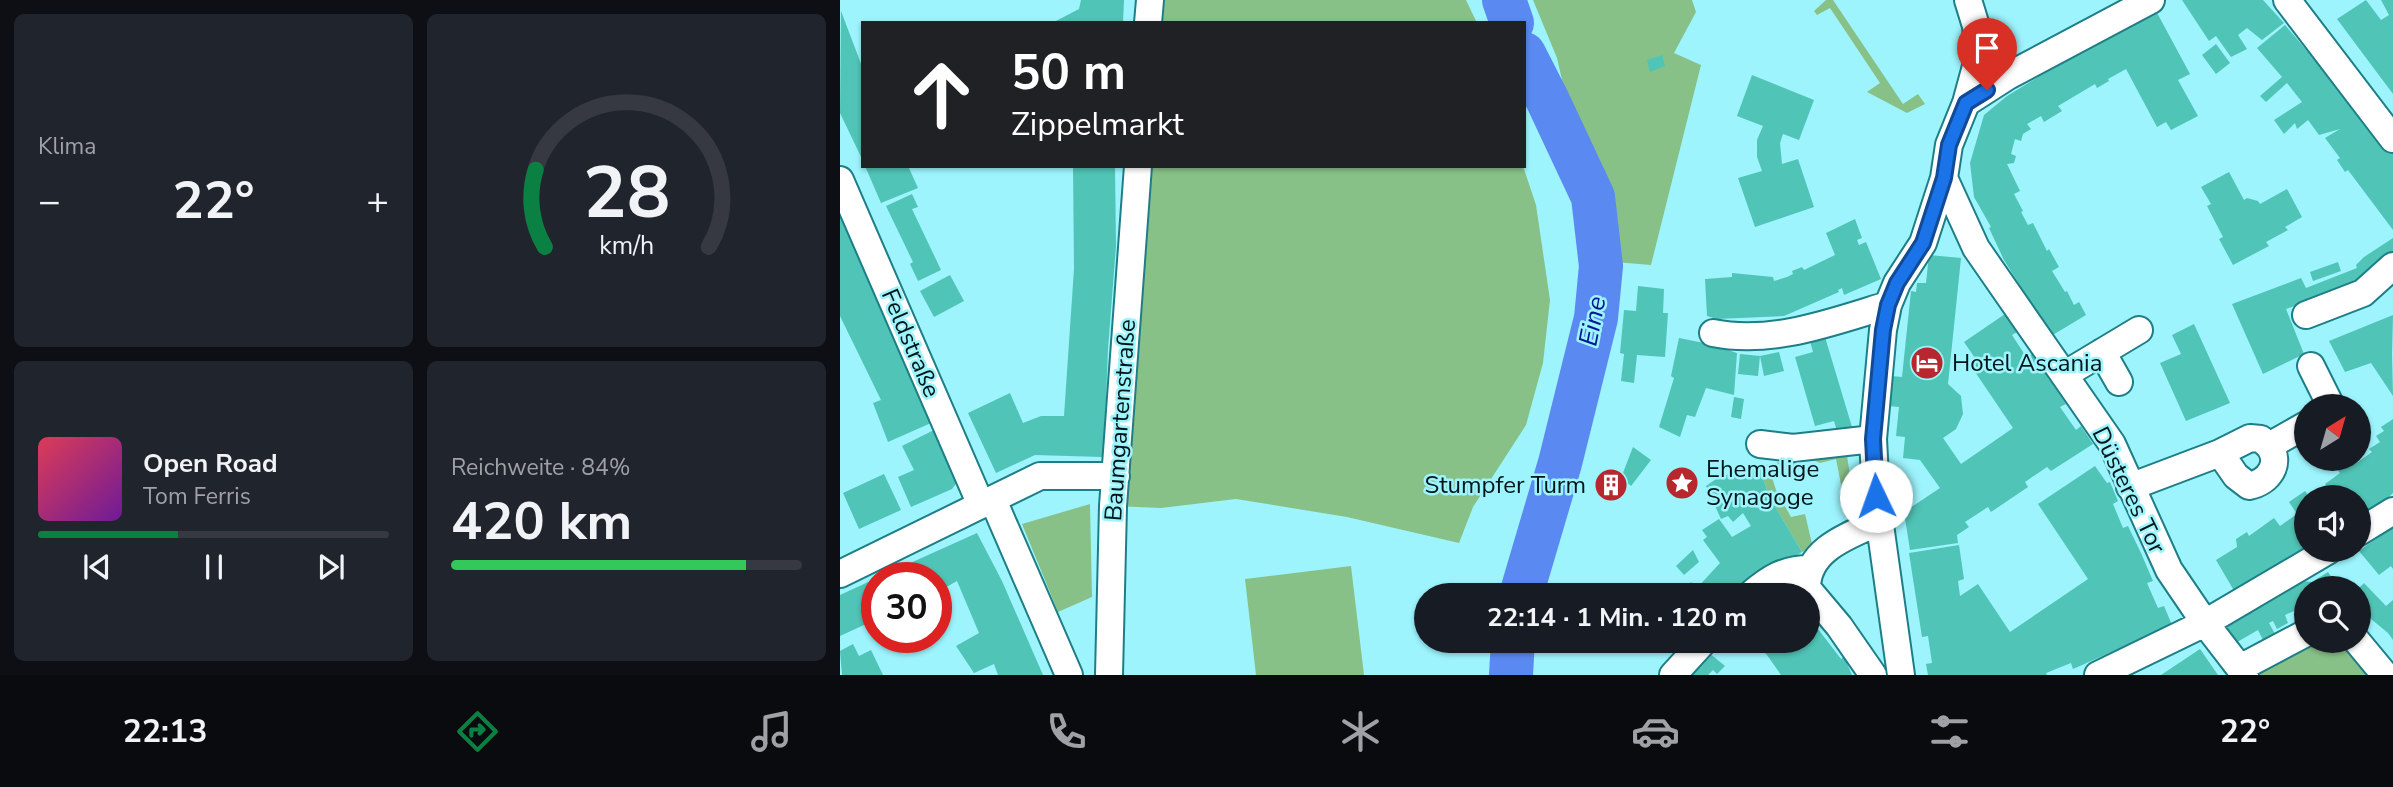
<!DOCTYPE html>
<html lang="de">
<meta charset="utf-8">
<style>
:root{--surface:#171b24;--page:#20242c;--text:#f1f3f6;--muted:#9ea1a6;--line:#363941;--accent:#0b8043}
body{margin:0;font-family:"Nunito Sans",sans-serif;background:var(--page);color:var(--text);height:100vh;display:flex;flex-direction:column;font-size:26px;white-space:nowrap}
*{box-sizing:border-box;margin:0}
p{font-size:23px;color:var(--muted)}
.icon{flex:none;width:38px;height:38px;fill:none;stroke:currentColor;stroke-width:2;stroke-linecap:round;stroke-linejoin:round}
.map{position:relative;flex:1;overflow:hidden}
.drawer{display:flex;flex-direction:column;gap:14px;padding:14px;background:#0d0f14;width:840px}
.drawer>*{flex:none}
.hud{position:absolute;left:21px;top:21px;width:665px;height:147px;border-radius:0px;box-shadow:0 2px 5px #0004;background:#202124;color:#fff;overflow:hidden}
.needle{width:46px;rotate:37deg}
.controls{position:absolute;left:1454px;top:394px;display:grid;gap:14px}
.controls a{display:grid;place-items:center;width:77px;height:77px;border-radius:50%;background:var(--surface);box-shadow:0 2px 5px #0004;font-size:35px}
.speed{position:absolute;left:21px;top:562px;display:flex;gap:14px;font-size:35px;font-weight:700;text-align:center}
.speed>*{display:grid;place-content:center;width:91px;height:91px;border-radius:50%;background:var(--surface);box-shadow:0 2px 5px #0004;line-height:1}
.speed .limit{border:10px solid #d22;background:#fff;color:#111}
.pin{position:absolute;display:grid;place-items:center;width:60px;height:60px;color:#fff;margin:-72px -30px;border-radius:50% 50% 50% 0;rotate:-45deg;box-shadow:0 0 7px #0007}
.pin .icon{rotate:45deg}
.me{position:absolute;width:77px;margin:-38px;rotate:357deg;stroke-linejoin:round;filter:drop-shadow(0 0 5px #0008)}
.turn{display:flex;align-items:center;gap:24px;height:147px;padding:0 35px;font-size:32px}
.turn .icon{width:91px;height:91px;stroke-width:2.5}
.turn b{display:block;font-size:49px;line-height:60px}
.big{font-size:52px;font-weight:700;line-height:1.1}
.drawer .widget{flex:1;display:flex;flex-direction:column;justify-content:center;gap:10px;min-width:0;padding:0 24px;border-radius:10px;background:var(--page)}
.drawer .dial{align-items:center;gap:0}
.dial svg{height:182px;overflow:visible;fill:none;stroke:var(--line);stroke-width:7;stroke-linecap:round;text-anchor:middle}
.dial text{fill:var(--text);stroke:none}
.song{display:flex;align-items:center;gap:21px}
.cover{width:84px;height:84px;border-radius:10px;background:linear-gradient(135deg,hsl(350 70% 55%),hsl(280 70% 35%))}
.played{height:7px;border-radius:4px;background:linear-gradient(90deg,var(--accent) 40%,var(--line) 40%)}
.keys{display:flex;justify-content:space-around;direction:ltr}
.heat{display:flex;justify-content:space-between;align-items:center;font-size:38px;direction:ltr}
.charge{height:10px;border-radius:5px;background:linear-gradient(90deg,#34c759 84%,var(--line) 0)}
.drawer .tiles{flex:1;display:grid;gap:14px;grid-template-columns:repeat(2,1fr)}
.trip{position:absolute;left:574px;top:583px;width:406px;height:70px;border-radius:35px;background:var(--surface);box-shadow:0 2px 5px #0004;font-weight:700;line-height:70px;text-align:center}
.dock{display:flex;height:112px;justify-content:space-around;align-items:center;background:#090b0e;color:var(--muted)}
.dock .icon{width:49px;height:49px}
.dock .active{color:var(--accent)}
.dock b{font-size:32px;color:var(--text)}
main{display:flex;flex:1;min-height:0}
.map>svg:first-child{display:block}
.green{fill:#88c188}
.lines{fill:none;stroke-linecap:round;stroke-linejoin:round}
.river{stroke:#5a89f2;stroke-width:44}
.building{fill:#50c4b6}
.minor-casing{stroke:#1e7e87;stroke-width:30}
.minor{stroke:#fff;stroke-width:26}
.route-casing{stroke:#114b97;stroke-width:18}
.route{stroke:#1a73e8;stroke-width:12}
.labels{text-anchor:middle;stroke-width:5;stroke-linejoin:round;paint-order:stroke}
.street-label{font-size:24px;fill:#001619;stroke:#9df4fd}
.poi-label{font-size:24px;fill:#001619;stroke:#9df4fd;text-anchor:start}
.water-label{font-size:26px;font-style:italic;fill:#011593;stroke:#9df4fd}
</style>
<main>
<section class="drawer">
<div class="tiles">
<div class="widget"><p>Klima</p>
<div class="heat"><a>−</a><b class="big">22°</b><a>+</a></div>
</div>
<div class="widget dial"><svg viewBox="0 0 100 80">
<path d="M14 69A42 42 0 1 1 86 69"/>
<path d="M14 69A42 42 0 0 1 10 35" stroke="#0b8043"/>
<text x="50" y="56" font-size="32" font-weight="700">28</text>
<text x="50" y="72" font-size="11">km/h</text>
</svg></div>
<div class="widget">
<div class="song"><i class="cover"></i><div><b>Open Road</b><p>Tom Ferris</p></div></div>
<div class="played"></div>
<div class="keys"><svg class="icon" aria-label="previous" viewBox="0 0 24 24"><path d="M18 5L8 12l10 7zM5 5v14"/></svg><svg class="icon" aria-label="pause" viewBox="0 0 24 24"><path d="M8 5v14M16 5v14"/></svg><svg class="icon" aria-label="next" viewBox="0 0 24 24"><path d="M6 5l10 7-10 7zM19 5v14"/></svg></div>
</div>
<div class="widget"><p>Reichweite · 84%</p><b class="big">420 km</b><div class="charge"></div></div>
</div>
</section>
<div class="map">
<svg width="1553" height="675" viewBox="0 0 1553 675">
<rect width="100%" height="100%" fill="#9df4fd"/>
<!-- green -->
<path class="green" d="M310,0h316l11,23h-329z
M693,0h159l4,12 -22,41 27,12 -50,200 -48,-4 -46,-203z
M986,0h7l70,104 15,-10 7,10 -18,9 -40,-21 13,-9 -50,-75 -13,7 -3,-4z
M298,166h385l13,39 14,95 -7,63 -17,62 -53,82 -14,36 -112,-26 -111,-18 -75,9 -48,-2z
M1006,449l11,73 -31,18 -2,-6 24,-14 -12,-61 -16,4 -7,-3 5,-5z
M952,460l5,2 -2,3 -24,9 5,16 15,27 14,-3 8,34 -11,4 -33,-56 -10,-30z
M250,504l2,93 -34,15 -36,-88z
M511,566l13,109h-108l-11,-96z
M1508,640l28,35h-122l53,-34z"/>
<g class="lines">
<!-- river -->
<path class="river" d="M664,0l8,23
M681,595l39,-132 36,-145 5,-52 -8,-69 -45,-96 -24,-47
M671,675l2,-35"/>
</g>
<!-- building -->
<path class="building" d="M241,0h43l-1,23h-71l27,-14z
M1342,0h81l21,23 -22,17 -15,-12 -9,7 9,14 -16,8 -15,-21 -7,5z
M1526,0l15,20 8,-5 -8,-15h12v94l-56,-75z
M1315,9l35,65 -12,6 20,36 -27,14 -5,-8 -9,5 -31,-58 -18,10 1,2 -12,7 -2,-4 -37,22 4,5 -18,11 -3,-6 -14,8 4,5 -8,5 -2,7 -6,-2 -4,15 5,2 -2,7 -7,1 13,27 -6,3 9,17 -2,1 7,13 5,-2 14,28 2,-2 10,18 -7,4 13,21 2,-1 7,14 5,-3 7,13 -35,21 -47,-76 -15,-32 2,-1 -17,-30 -4,-34 14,-48 23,-19 31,-19 -2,-2z
M1,11l22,58v92l-23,-48z
M1445,25l53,62 28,27 27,38v78l-45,-60 -3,2 -8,-12 3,-2 -15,-20 15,-9 -21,6 -11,-15 -11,9 -2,-6 -11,11 -10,-14 28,-18 -15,-19 -21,19 -6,-6 22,-19 -25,-29z
M1376,44l14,19 -14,11 -14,-19z
M822,55l3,11 -15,6 -3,-12z
M912,75l62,25 -15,40 -16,-6 -3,9 2,21 16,-5 16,48 -59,20 -17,-49 24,-7 -5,-14v-17l6,-14 -26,-10z
M25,166h43l10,22 -37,15z
M233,166h42l1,80 -8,103 -4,103 -2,5 -67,-2 -39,18 -28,-60 42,-20 13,30 18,-7h23l10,-147z
M1389,172l15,28 3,-2 11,3 2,3 27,-15 15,28 -17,10 3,3 -22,12 3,4 -36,19 -14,-26 4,-2 -16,-31 4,-2 -10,-17z
M72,194l6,13 -6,2 29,61 -23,11 -8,-17 3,-2 -27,-56z
M0,213l91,210 -43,19 -15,-39 8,-3 -41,-84z
M1015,219l7,19 -5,2 2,5 7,-3 15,37 -37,16 -2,-7 -4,2 1,2 -55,24 -67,3 -10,-3 -2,-37 27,-2v-4l41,4 1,4 13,-4 6,-3 -1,-3 10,-4 2,3 31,-15 -9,-22z
M1553,238v20l-30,25 -77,26 18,45 -41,20 -31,-70 69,-26 5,10 51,-20 -1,-3 8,-8z
M1089,255l32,3 -13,126 13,12 2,18 -7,15 -13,9 18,26 52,-36 -44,-65 6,-5 -11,-16 41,-28 12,18 -5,3 15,23 5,-4 34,50 -6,3 16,23 5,-4 12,18 -42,27 -4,-4 -22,15 3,5 -37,25 -3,-5 -23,15 4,5 -12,8 1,8 -48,7 -6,-38 36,-24 -20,-28 -17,-2 2,-21 -9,-1 3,-29 -11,-1 3,-30 11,1 9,-86 5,1 1,-9h9z
M1498,262l3,9 -28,10 -3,-9z
M110,275l14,26 -30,16 -14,-26z
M798,286l26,3 -1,24h5l-3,44 -28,-2 -3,28 -13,-2 3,-27 -4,-1 4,-43 12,1z
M1553,315l-1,39 1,42 -22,-33 -26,9 -16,-31z
M1354,324l36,79 -44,18 -26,-58 21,-9 -9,-19z
M985,337l27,90 -15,4 -3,-10 -19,5 -20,-69 18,-5 -3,-11z
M839,338l30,6 28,9 -3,42 -28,-7 -11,29 -8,-2 -7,22 -21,-10 15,-49 -3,-2z
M939,352l5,19 -20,5 -4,-20z
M900,354l20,2 -2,20 -20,-2z
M894,397l10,2 -3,20 -10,-2z
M1553,419v74l-15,14 -19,10v-20h-42l12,-8 -4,-5 15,-11 -6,-8 1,-6 21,-1 2,4 14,-10 -3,-3 11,-7 -4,-6 8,-5 -3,-4z
M96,429l22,52 -6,8 -41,18 -13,-30 16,-7 -12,-24z
M793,447l18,13 -20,26 -7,-6 -8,19 -19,-9 9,-19 15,7z
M919,466l10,30 33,56 -64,43h-60l13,-13 5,7 24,-26 -17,-23 4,-3 -5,-7 17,-11 13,18 19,-11 -8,-13 -10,9 -5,-6 -7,3 -15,-33 13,-9z
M1255,466l12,17 3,-1 8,19 -5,3 10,24 5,-2 13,27 12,28 -6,2 11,25 6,-2 8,19 -99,44 -2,-6 -25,10 1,2h-119l-2,-11 6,-1 -4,-27 -6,1 -13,-84 50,-8 5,34 -6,2 2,15 18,-12 32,48 78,-53 -50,-75z
M44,474l17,36 -42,19 -16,-36z
M1465,491l5,6h-4v53l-70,44 -20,-34 21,-13 -1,-8 11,-7 2,4 25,-18 6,8 17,-12 -8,-12z
M1553,527v42l-2,-3 -12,9 -20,-24z
M137,533l25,48 41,94h-45l-4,-11 -20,9 -18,-27 23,-13 -22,-52 -21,12v-15h-59z
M853,550l6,12 -15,13 -8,-9z
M1488,572l11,16h-33v18l-21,9 3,8 -11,6 -4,-8 -4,2 6,11 -12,6 -5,-10 -26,15 -10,-17 79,-47 11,1z
M37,578v41l-37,17v-41z
M1524,583l22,23 7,-6v40l-5,-7 -29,-24v-21z
M968,616l33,43 3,-3 8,19h-71l-14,-20 -15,-15h56z
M13,644l6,12 12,-6 12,25h-41l-2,-24z
M1360,649l18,26h-57z
M868,652l17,14 -8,8 -4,-4 -5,5h-24z"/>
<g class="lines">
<defs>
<path id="minor" d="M1447,0l106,139
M308,23l2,-23
M1126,103l42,-27 143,-76
M1104,178l32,70 136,196 57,126 36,53 40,52
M0,180l141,325
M1466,315l57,-22 30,-27
M873,333c59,12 119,-11 175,-28
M1262,352l17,30
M1471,366l20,40
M1224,375l75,-45
M920,444l33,4 80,-9
M1380,453l16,23 13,10c20,-4 33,-23 20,-40
M1290,487l90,-34 30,-15 11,1 8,7 37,-21
M153,500l76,175
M1519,532l34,-21
M0,574l200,-98h76
M910,595c20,-17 34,-26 60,-26
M1516,640l29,35
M1400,668l66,-35
M269,675l4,-169 25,-340
M833,675l32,-35
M1033,675l-34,-49 -32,-38c0,-40 44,-53 74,-67
M1061,675l-25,-179 -3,-57 10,-109 5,-25 9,-22 26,-40 21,-65 5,-33 17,-42 12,-44 -2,-33 -8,-26
M1258,675l107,-52 124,-73"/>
</defs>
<!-- minor casing -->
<use href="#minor" class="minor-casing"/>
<!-- minor -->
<use href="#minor" class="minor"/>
</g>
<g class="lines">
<defs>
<path id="route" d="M1036,496l-3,-57 10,-109 5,-25 9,-22 26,-40 21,-65 5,-33 17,-42 21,-13"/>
</defs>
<!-- route casing -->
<use href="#route" class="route-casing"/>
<!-- route -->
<use href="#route" class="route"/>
</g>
<!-- icons -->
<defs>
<symbol id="hotel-disc" viewBox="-11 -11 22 22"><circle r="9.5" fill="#b7272d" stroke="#9df4fd"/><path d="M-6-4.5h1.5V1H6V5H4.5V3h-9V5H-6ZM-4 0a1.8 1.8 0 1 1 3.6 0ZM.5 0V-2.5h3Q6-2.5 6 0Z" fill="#fff"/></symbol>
<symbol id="sight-disc" viewBox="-11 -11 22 22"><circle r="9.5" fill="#b7272d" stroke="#9df4fd"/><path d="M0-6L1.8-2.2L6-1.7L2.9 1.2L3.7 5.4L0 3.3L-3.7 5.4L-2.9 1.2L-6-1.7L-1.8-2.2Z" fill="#fff"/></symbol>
<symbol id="building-disc" viewBox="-11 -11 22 22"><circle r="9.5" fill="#b7272d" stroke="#9df4fd"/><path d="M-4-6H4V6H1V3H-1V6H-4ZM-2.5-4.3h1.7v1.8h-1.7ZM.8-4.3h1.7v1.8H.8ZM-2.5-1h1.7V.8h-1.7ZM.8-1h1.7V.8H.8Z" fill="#fff"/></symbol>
</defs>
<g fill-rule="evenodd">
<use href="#hotel-disc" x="1068" y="344" width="38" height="38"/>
<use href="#sight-disc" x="823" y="464" width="38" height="38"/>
<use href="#building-disc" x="752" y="466" width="38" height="38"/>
</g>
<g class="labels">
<!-- street labels -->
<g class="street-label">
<text transform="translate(71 343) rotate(67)" y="8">Feldstraße</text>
<text transform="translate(280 420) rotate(-86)" y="8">Baumgartenstraße</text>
<text transform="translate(1289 490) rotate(64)" y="8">Düsteres Tor</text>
</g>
<!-- poi labels -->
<g class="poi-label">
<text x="1112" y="371">Hotel Ascania</text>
<text x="866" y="477">Ehemalige<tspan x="866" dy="28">Synagoge</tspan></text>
<text x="746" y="493" text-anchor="end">Stumpfer Turm</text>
</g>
<!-- water labels -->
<g class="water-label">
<text transform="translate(752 321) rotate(-79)" y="9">Eine</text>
</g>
</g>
</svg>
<div class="controls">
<a><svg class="needle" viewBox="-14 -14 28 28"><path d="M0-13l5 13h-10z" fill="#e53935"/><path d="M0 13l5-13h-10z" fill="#9ea1a6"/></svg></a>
<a><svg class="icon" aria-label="sound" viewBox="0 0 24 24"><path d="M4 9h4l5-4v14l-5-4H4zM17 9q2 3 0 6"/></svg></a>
<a><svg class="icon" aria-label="search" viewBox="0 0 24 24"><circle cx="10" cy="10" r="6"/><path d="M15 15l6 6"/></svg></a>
</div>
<div class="speed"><div class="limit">30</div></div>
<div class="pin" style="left:1147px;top:90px;background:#d93025"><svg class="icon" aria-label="arrive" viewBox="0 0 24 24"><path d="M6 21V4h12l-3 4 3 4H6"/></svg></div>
<svg class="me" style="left:1036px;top:496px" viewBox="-20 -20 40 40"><circle r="19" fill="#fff"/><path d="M0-13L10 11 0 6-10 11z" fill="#1a73e8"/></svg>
<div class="trip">22:14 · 1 Min. · 120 m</div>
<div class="hud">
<div class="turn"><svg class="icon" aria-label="ahead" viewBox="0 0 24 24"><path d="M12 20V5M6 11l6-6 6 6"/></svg><div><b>50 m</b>Zippelmarkt</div></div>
</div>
</div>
</main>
<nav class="dock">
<b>22:13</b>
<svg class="icon active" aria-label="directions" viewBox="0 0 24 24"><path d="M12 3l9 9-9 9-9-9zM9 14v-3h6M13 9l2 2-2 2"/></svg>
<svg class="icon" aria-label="music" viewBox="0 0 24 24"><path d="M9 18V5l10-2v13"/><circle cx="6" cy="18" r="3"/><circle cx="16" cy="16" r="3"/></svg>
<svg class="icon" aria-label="phone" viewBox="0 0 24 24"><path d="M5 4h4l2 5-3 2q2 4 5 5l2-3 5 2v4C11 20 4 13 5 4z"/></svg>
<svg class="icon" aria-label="climate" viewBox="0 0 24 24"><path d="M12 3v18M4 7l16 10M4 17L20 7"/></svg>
<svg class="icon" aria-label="car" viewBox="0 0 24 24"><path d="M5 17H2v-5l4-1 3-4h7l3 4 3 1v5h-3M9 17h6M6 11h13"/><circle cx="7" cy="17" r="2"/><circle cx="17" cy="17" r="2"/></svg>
<svg class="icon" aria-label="filters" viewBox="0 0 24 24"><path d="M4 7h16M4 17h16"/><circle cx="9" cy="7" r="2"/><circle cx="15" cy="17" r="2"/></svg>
<b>22°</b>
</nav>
